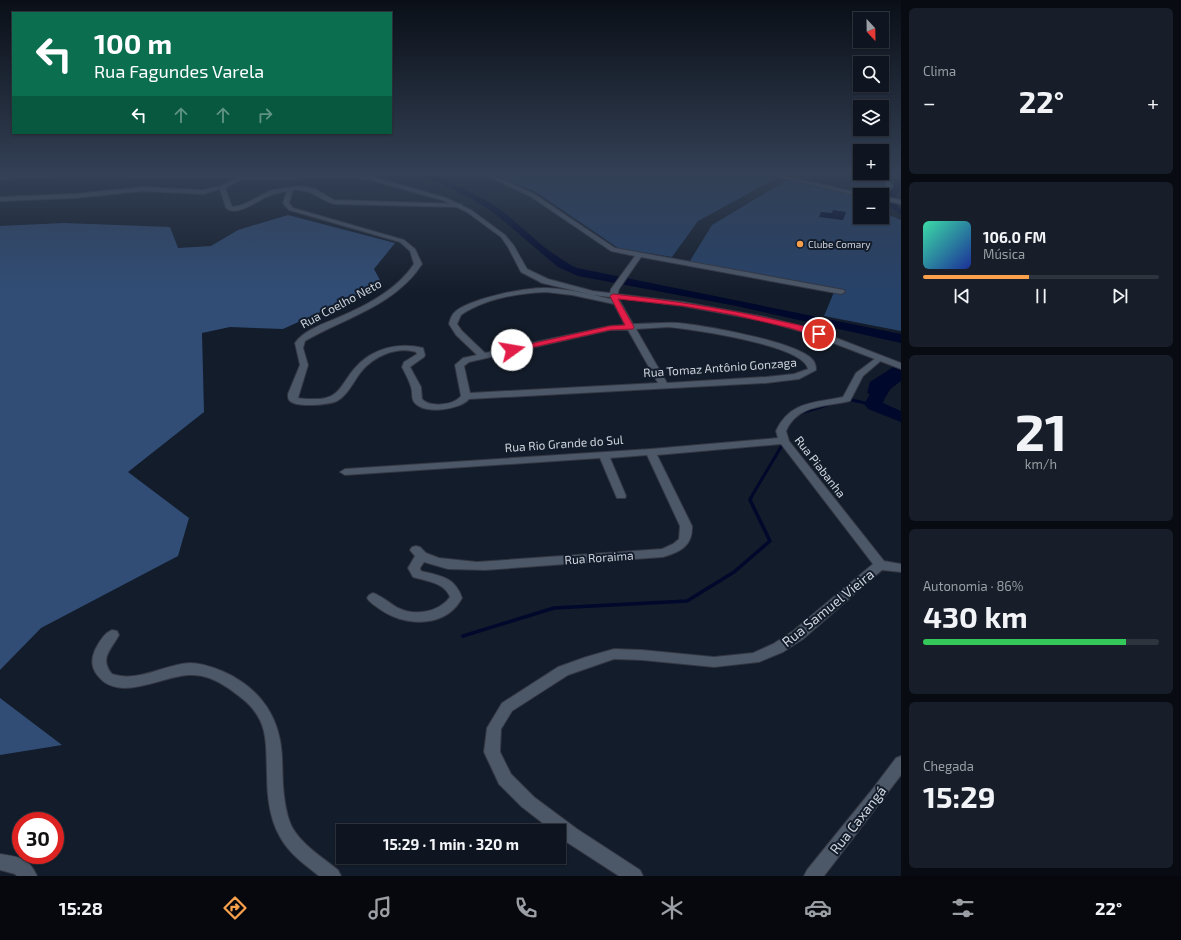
<!DOCTYPE html>
<html lang="pt">
<meta charset="utf-8">
<style>
:root{--surface:#0e1520;--page:#171e29;--text:#f1f3f6;--muted:#9b9fa5;--line:#2e343e;--accent:#f9a04d}
body{margin:0;font-family:"Exo 2",sans-serif;background:var(--page);color:var(--text);height:100vh;display:flex;flex-direction:column;font-size:15px;white-space:nowrap}
*{box-sizing:border-box;margin:0}
p{font-size:13px;color:var(--muted)}
.icon{flex:none;width:22px;height:22px;fill:none;stroke:currentColor;stroke-width:2;stroke-linecap:round;stroke-linejoin:round}
.map{position:relative;flex:1;overflow:hidden}
.drawer{display:flex;flex-direction:column;gap:8px;padding:8px;background:#080c12;width:280px}
.drawer>*{flex:none}
.hud{position:absolute;left:12px;top:12px;width:380px;height:122px;border-radius:0px;box-shadow:0 1px 3px #0004,0 0 0 1px var(--line);background:#0b6e4f;color:#fff;overflow:hidden}
.needle{width:26px;rotate:158deg}
.fabs{position:absolute;left:853px;top:12px;display:grid;gap:8px}
.fabs a{display:grid;place-items:center;width:36px;height:36px;border-radius:0px;background:var(--surface);box-shadow:0 1px 3px #0004,0 0 0 1px var(--line);font-size:20px}
.speed{position:absolute;left:12px;top:812px;display:flex;gap:8px;font-size:20px;font-weight:700;text-align:center}
.speed>*{display:grid;place-content:center;width:52px;height:52px;border-radius:50%;background:var(--surface);box-shadow:0 1px 3px #0004,0 0 0 1px var(--line);line-height:1}
.speed .limit{border:6px solid #d22;background:#fff;color:#111}
.pin{position:absolute;display:grid;place-items:center;width:34px;height:34px;color:#fff;margin:-17px;border:2px solid #fff;border-radius:50%;box-shadow:0 1px 4px #0007}
.me{position:absolute;width:44px;margin:-22px;rotate:77deg;stroke-linejoin:round;filter:drop-shadow(0 0 3px #0008)}
.turn{display:flex;align-items:center;gap:14px;height:84px;padding:0 16px;font-size:18px}
.turn .icon{width:52px;height:52px;stroke-width:2.5}
.turn b{display:block;font-size:28px;line-height:34px}
.lanes{display:flex;align-items:center;height:38px;padding:0 16px;background:#0003;justify-content:center;gap:20px;direction:ltr}
.lanes .off{opacity:.35}
.big{font-size:30px;font-weight:700;line-height:1.1}
.drawer .tile{flex:1;display:flex;flex-direction:column;justify-content:center;gap:6px;min-width:0;padding:0 14px;border-radius:6px;background:var(--page)}
.drawer .dial{align-items:center;gap:0}
.dial b{font-size:52px;line-height:1}
.song{display:flex;align-items:center;gap:12px}
.cover{width:48px;height:48px;border-radius:6px;background:linear-gradient(135deg,hsl(160 70% 55%),hsl(230 70% 35%))}
.played{height:4px;border-radius:2px;background:linear-gradient(90deg,var(--accent) 45%,var(--line) 45%)}
.keys{display:flex;justify-content:space-around;direction:ltr}
.heat{display:flex;justify-content:space-between;align-items:center;font-size:22px;direction:ltr}
.charge{height:6px;border-radius:3px;background:linear-gradient(90deg,#34c759 86%,var(--line) 0)}
.trip{position:absolute;left:336px;top:824px;width:230px;height:40px;border-radius:0px;background:var(--surface);box-shadow:0 1px 3px #0004,0 0 0 1px var(--line);font-weight:700;line-height:40px;text-align:center}
.menu{display:flex;height:64px;justify-content:space-around;align-items:center;background:#06080d;color:var(--muted)}
.menu .icon{width:28px;height:28px}
.menu .active{color:var(--accent)}
.menu b{font-size:18px;color:var(--text)}
main{display:flex;flex:1;min-height:0}
.map>svg:first-child{display:block}
.green{fill:#274269}
.forest{fill:#314d76}
.water{fill:#00082b}
.lines{fill:none;stroke-linecap:round;stroke-linejoin:round}
.stream-far1{stroke:#00082b;stroke-width:3}
.stream{stroke:#00082b;stroke-width:3.5}
.river{fill:#00082b;fill-rule:evenodd}
.minor-casing{stroke:#333743;stroke-width:2}
.tertiary-casing{stroke:#333743;stroke-width:2}
.minor{fill:#4c5767;fill-rule:evenodd}
.tertiary{fill:#4c5767;fill-rule:evenodd}
.route{fill:#e11d48;stroke:#92132f}
.poi-dot{fill:#f9a04d;stroke:#131c2a;stroke-width:1.5}
.labels{text-anchor:middle;stroke-width:4;stroke-linejoin:round;paint-order:stroke}
.far-poi-label{font-size:10px;fill:#ced4de;stroke:#131c2a;text-anchor:start}
.street-label{font-size:12px;fill:#ced4de;stroke:#131c2a}
.near-street-label{font-size:14px;fill:#ced4de;stroke:#131c2a}
</style>
<main>
<div class="map">
<svg width="901" height="876" viewBox="0 0 901 876">
<rect width="100%" height="100%" fill="#131c2a"/>
<!-- green -->
<path class="green" d="M488,172h262l27,6 -79,43 -26,36 -54,-9 -82,-56z
M787,180l66,14 7,10v13h22v-8l5,5 14,6v111l-77,-15 10,-24 -146,-28 24,-39z"/>
<!-- forest -->
<path class="forest" d="M288,215l107,28 -21,26 8,15 -99,45 -53,-2 -28,6 2,79 -76,60 61,46 -11,38 -137,72 -41,42v-444l64,-3 106,4 8,21 33,-2 27,-16z
M0,698l62,47 -62,10z"/>
<!-- water -->
<path class="water" d="M402,172c5,0 11,-1 16,0 26,4 67,26 88,42 23,19 44,41 71,54l324,66v9l-165,-37 -158,-30 -20,-9 -65,-55 -24,-15 -32,-15z
M901,175v14l-6,8 2,9 4,3v6l-11,-8 -5,-11z
M833,210l13,2 -3,8 -24,-3 2,-5 11,1z
M901,362v19l-10,7 -6,10 -18,-5 3,-11z"/>
<g class="lines">
<!-- stream-far1 -->
<path class="stream-far1" d="M847,399l27,6
M801,413l26,-8
M750,499l34,-57"/>
<!-- stream -->
<path class="stream" d="M463,636l91,-28 133,-7 47,-29 36,-31 -20,-41 1,-2"/>
<!-- river -->
<path class="river" d="M901,367v13l-14,12 -4,11 18,8v11l-33,-13 -3,-4c5,-16 19,-34 36,-38z"/>
<defs>
<path id="minor" d="M3,172h7l6,4 -5,1z
M479,172h7l48,22 81,54 229,42 1,2 -4,2 -200,-37 -22,32 -2,7 16,28c15,0 31,-2 46,-1 27,3 115,18 133,36 3,3 4,7 4,11l-17,9 -33,4 -297,16c-9,11 -46,16 -55,3 -3,-4 -1,-10 -3,-15 -2,-7 -6,-14 -9,-20l2,-5 13,-8 -1,-2c-20,-6 -43,5 -55,20 -8,10 -13,23 -24,29 -8,4 -43,7 -48,-1 -1,-1 -1,-4 -1,-6l12,-29 -5,-22c9,-13 28,-19 42,-25 28,-12 60,-28 77,-54l-4,-13 -10,-9 -111,-32 -6,-7 4,-12c-7,1 -14,3 -21,6 -10,5 -30,20 -40,11l-6,-19 -17,5 -60,-3 -68,7 -75,3v-4l75,-3 68,-7 60,3 17,-4 23,-11 3,2 -1,1 -20,10 7,19 10,-2 30,-15 28,-4 15,3 19,11 127,4v2l-2,1 -125,-3c-17,-5 -20,-15 -41,-14l-4,13 4,5 111,32 11,9 7,15c-26,41 -77,54 -117,77l-2,7 5,17 -10,33c5,1 10,1 15,1 27,1 27,-14 42,-31 17,-20 44,-26 68,-20l2,7 -1,2 -14,10 11,20 1,12c8,9 32,6 39,-3l-6,-31 8,-7 14,-3 -21,-20 -7,-11c1,-5 3,-10 7,-13 17,-13 70,-24 91,-23 22,1 43,6 64,11l-2,-3 2,-7 24,-33 -24,-5 -81,-55zM546,292l26,3 42,9 11,21 -15,1 -125,27 -23,-22 -5,-7 4,-9c23,-16 57,-22 85,-23zM668,327c23,2 136,18 140,42l-14,5 -28,3 -99,6 -31,-54zM610,330h18l30,53 -188,10 -6,-27 5,-4z
M758,172h9l100,23 -7,1z
M874,173c10,0 14,5 19,13 -6,8 -9,9 -18,9l9,-4 3,-5 -3,-6z
M882,196l19,4v4l-19,-4z
M880,355l4,3 -21,18 -13,25c-25,6 -52,3 -64,30l3,10 95,120 17,3v8l-19,-2 -79,69 -20,13 -24,10 -45,5 -72,-7 -28,-1 -46,16 -56,36 -11,18 -1,23 11,22 23,23 43,32 63,41 3,6h-24l-54,-35 -6,-5v-5h-6l-31,-24 -23,-23 -15,-32 3,-24 15,-25 56,-36 28,-10 28,-8 28,1 72,7 39,-4 20,-9 20,-13 80,-67 -92,-120 -124,11 35,71c1,20 -12,26 -29,31l-178,13 -37,-1 -24,-7 -4,6 1,3c20,5 34,6 41,27 -16,30 -56,29 -81,12 -5,-4 -11,-7 -14,-12l2,-3 4,-2c9,3 16,10 25,15 16,8 40,5 52,-11 -6,-15 -24,-16 -37,-20l-5,-9 7,-12 -5,-6 2,-3 4,-1 4,1 6,6 13,5 38,4 185,-13 11,-5 6,-5 1,-13 -33,-71 -37,3 16,38 -1,2h-8l-1,-2 -16,-38 -255,17 -5,-3 5,-3 306,-20 127,-11 -2,-7c14,-30 38,-28 67,-34l13,-24z
M112,630l5,1 2,4c-8,15 -20,23 -7,39 26,9 53,-10 78,-11 11,0 22,4 32,8 30,13 52,36 58,69 3,15 2,30 3,45 1,13 3,30 9,42 10,18 30,30 46,43l3,6h-22c-15,-12 -31,-23 -40,-41 -10,-18 -12,-41 -12,-61 -1,-20 1,-43 -10,-59 -7,-12 -18,-19 -29,-27 -11,-8 -25,-14 -39,-13 -27,1 -70,28 -91,1 -7,-8 -7,-17 -3,-26 4,-8 9,-17 17,-20z
M901,756v19l-77,101h-20l3,-6 64,-79 25,-33z
M0,854c18,3 29,3 37,22h-20l-2,-2 -15,-4z"/>
<path id="tertiary" d="M72,172l207,3 70,-2 18,2 79,23 25,12 34,25 9,11 13,23 21,10 45,12 90,11 82,15 48,12 88,34v6l-94,-36 -43,-12 -81,-15 -90,-11 -51,-12 -21,-11 -13,-25 -7,-10 -34,-25 -25,-12 -75,-21 -18,-2 -70,2 -207,-3 -72,3v-4z"/>
</defs>
<!-- minor casing -->
<use href="#minor" class="minor-casing"/>
<!-- tertiary casing -->
<use href="#tertiary" class="tertiary-casing"/>
<!-- minor -->
<use href="#minor" class="minor"/>
<!-- tertiary -->
<use href="#tertiary" class="tertiary"/>
</g>
<!-- sky -->
<linearGradient id="sky" x2="0" y2="1"><stop stop-color="#0a0f17"/><stop offset="0.59" stop-color="#334055"/><stop offset="1" stop-color="#334055" stop-opacity="0"/></linearGradient>
<rect width="901" height="294" fill="url(#sky)"/>
<!-- route -->
<path class="route" d="M613,294c55,6 109,14 163,26 12,3 38,7 47,14l-4,3 -29,-9 -56,-13 -51,-9 -65,-7 16,28 -1,2 -23,1 -98,22 -4,-2 4,-2 98,-22 15,-1 -15,-29z"/>
<!-- markers -->
<circle class="poi-dot" cx="800" cy="244" r="4"/>
<g class="labels">
<!-- far-poi labels -->
<g class="far-poi-label">
<text x="808" y="248">Clube Comary</text>
</g>
<!-- street labels -->
<g class="street-label">
<text transform="translate(341 304) rotate(-28)" y="4">Rua Coelho Neto</text>
<text transform="translate(720 368) rotate(-4)" y="4">Rua Tomaz Antônio Gonzaga</text>
<text transform="translate(564 444) rotate(-4)" y="4">Rua Rio Grande do Sul</text>
<text transform="translate(820 467) rotate(52)" y="4">Rua Piabanha</text>
<text transform="translate(599 558) rotate(-4)" y="4">Rua Roraima</text>
</g>
<!-- near-street labels -->
<g class="near-street-label">
<text transform="translate(828 608) rotate(-39)" y="5">Rua Samuel Vieira</text>
<text transform="translate(858 820) rotate(-52)" y="5">Rua Caxangá</text>
</g>
</g>
</svg>
<div class="fabs">
<a><svg class="needle" viewBox="-14 -14 28 28"><path d="M0-13l5 13h-10z" fill="#e53935"/><path d="M0 13l5-13h-10z" fill="#9b9fa5"/></svg></a>
<a><svg class="icon" aria-label="search" viewBox="0 0 24 24"><circle cx="10" cy="10" r="6"/><path d="M15 15l6 6"/></svg></a>
<a><svg class="icon" aria-label="layers" viewBox="0 0 24 24"><path d="M12 4l9 5-9 5-9-5zM3 14l9 5 9-5"/></svg></a>
<a>+</a>
<a>−</a>
</div>
<div class="speed"><div class="limit">30</div></div>
<div class="pin" style="left:819px;top:334px;background:#d93025"><svg class="icon" aria-label="arrive" viewBox="0 0 24 24"><path d="M6 21V4h12l-3 4 3 4H6"/></svg></div>
<svg class="me" style="left:512px;top:350px" viewBox="-20 -20 40 40"><circle r="19" fill="#fff"/><path d="M0-13L10 11 0 6-10 11z" fill="#e11d48"/></svg>
<div class="trip">15:29 · 1 min · 320 m</div>
<div class="hud">
<div class="turn"><svg class="icon" aria-label="left" viewBox="0 0 24 24"><path d="M17 20v-9H6M10 6l-5 5 5 5"/></svg><div><b>100 m</b>Rua Fagundes Varela</div></div>
<div class="lanes"><svg class="icon" aria-label="left" viewBox="0 0 24 24"><path d="M17 20v-9H6M10 6l-5 5 5 5"/></svg><svg class="icon off" aria-label="ahead" viewBox="0 0 24 24"><path d="M12 20V5M6 11l6-6 6 6"/></svg><svg class="icon off" aria-label="ahead" viewBox="0 0 24 24"><path d="M12 20V5M6 11l6-6 6 6"/></svg><svg class="icon off" aria-label="right" viewBox="0 0 24 24"><path d="M7 20v-9h11M14 6l5 5-5 5"/></svg></div>
</div>
</div>
<section class="drawer">
<div class="tile"><p>Clima</p>
<div class="heat"><a>−</a><b class="big">22°</b><a>+</a></div>
</div>
<div class="tile">
<div class="song"><i class="cover"></i><div><b>106.0 FM</b><p>Música</p></div></div>
<div class="played"></div>
<div class="keys"><svg class="icon" aria-label="previous" viewBox="0 0 24 24"><path d="M18 5L8 12l10 7zM5 5v14"/></svg><svg class="icon" aria-label="pause" viewBox="0 0 24 24"><path d="M8 5v14M16 5v14"/></svg><svg class="icon" aria-label="next" viewBox="0 0 24 24"><path d="M6 5l10 7-10 7zM19 5v14"/></svg></div>
</div>
<div class="tile dial"><b>21</b><p>km/h</p></div>
<div class="tile"><p>Autonomia · 86%</p><b class="big">430 km</b><div class="charge"></div></div>
<div class="tile"><p>Chegada</p><b class="big">15:29</b></div>
</section>
</main>
<nav class="menu">
<b>15:28</b>
<svg class="icon active" aria-label="directions" viewBox="0 0 24 24"><path d="M12 3l9 9-9 9-9-9zM9 14v-3h6M13 9l2 2-2 2"/></svg>
<svg class="icon" aria-label="music" viewBox="0 0 24 24"><path d="M9 18V5l10-2v13"/><circle cx="6" cy="18" r="3"/><circle cx="16" cy="16" r="3"/></svg>
<svg class="icon" aria-label="phone" viewBox="0 0 24 24"><path d="M5 4h4l2 5-3 2q2 4 5 5l2-3 5 2v4C11 20 4 13 5 4z"/></svg>
<svg class="icon" aria-label="climate" viewBox="0 0 24 24"><path d="M12 3v18M4 7l16 10M4 17L20 7"/></svg>
<svg class="icon" aria-label="car" viewBox="0 0 24 24"><path d="M5 17H2v-5l4-1 3-4h7l3 4 3 1v5h-3M9 17h6M6 11h13"/><circle cx="7" cy="17" r="2"/><circle cx="17" cy="17" r="2"/></svg>
<svg class="icon" aria-label="filters" viewBox="0 0 24 24"><path d="M4 7h16M4 17h16"/><circle cx="9" cy="7" r="2"/><circle cx="15" cy="17" r="2"/></svg>
<b>22°</b>
</nav>
